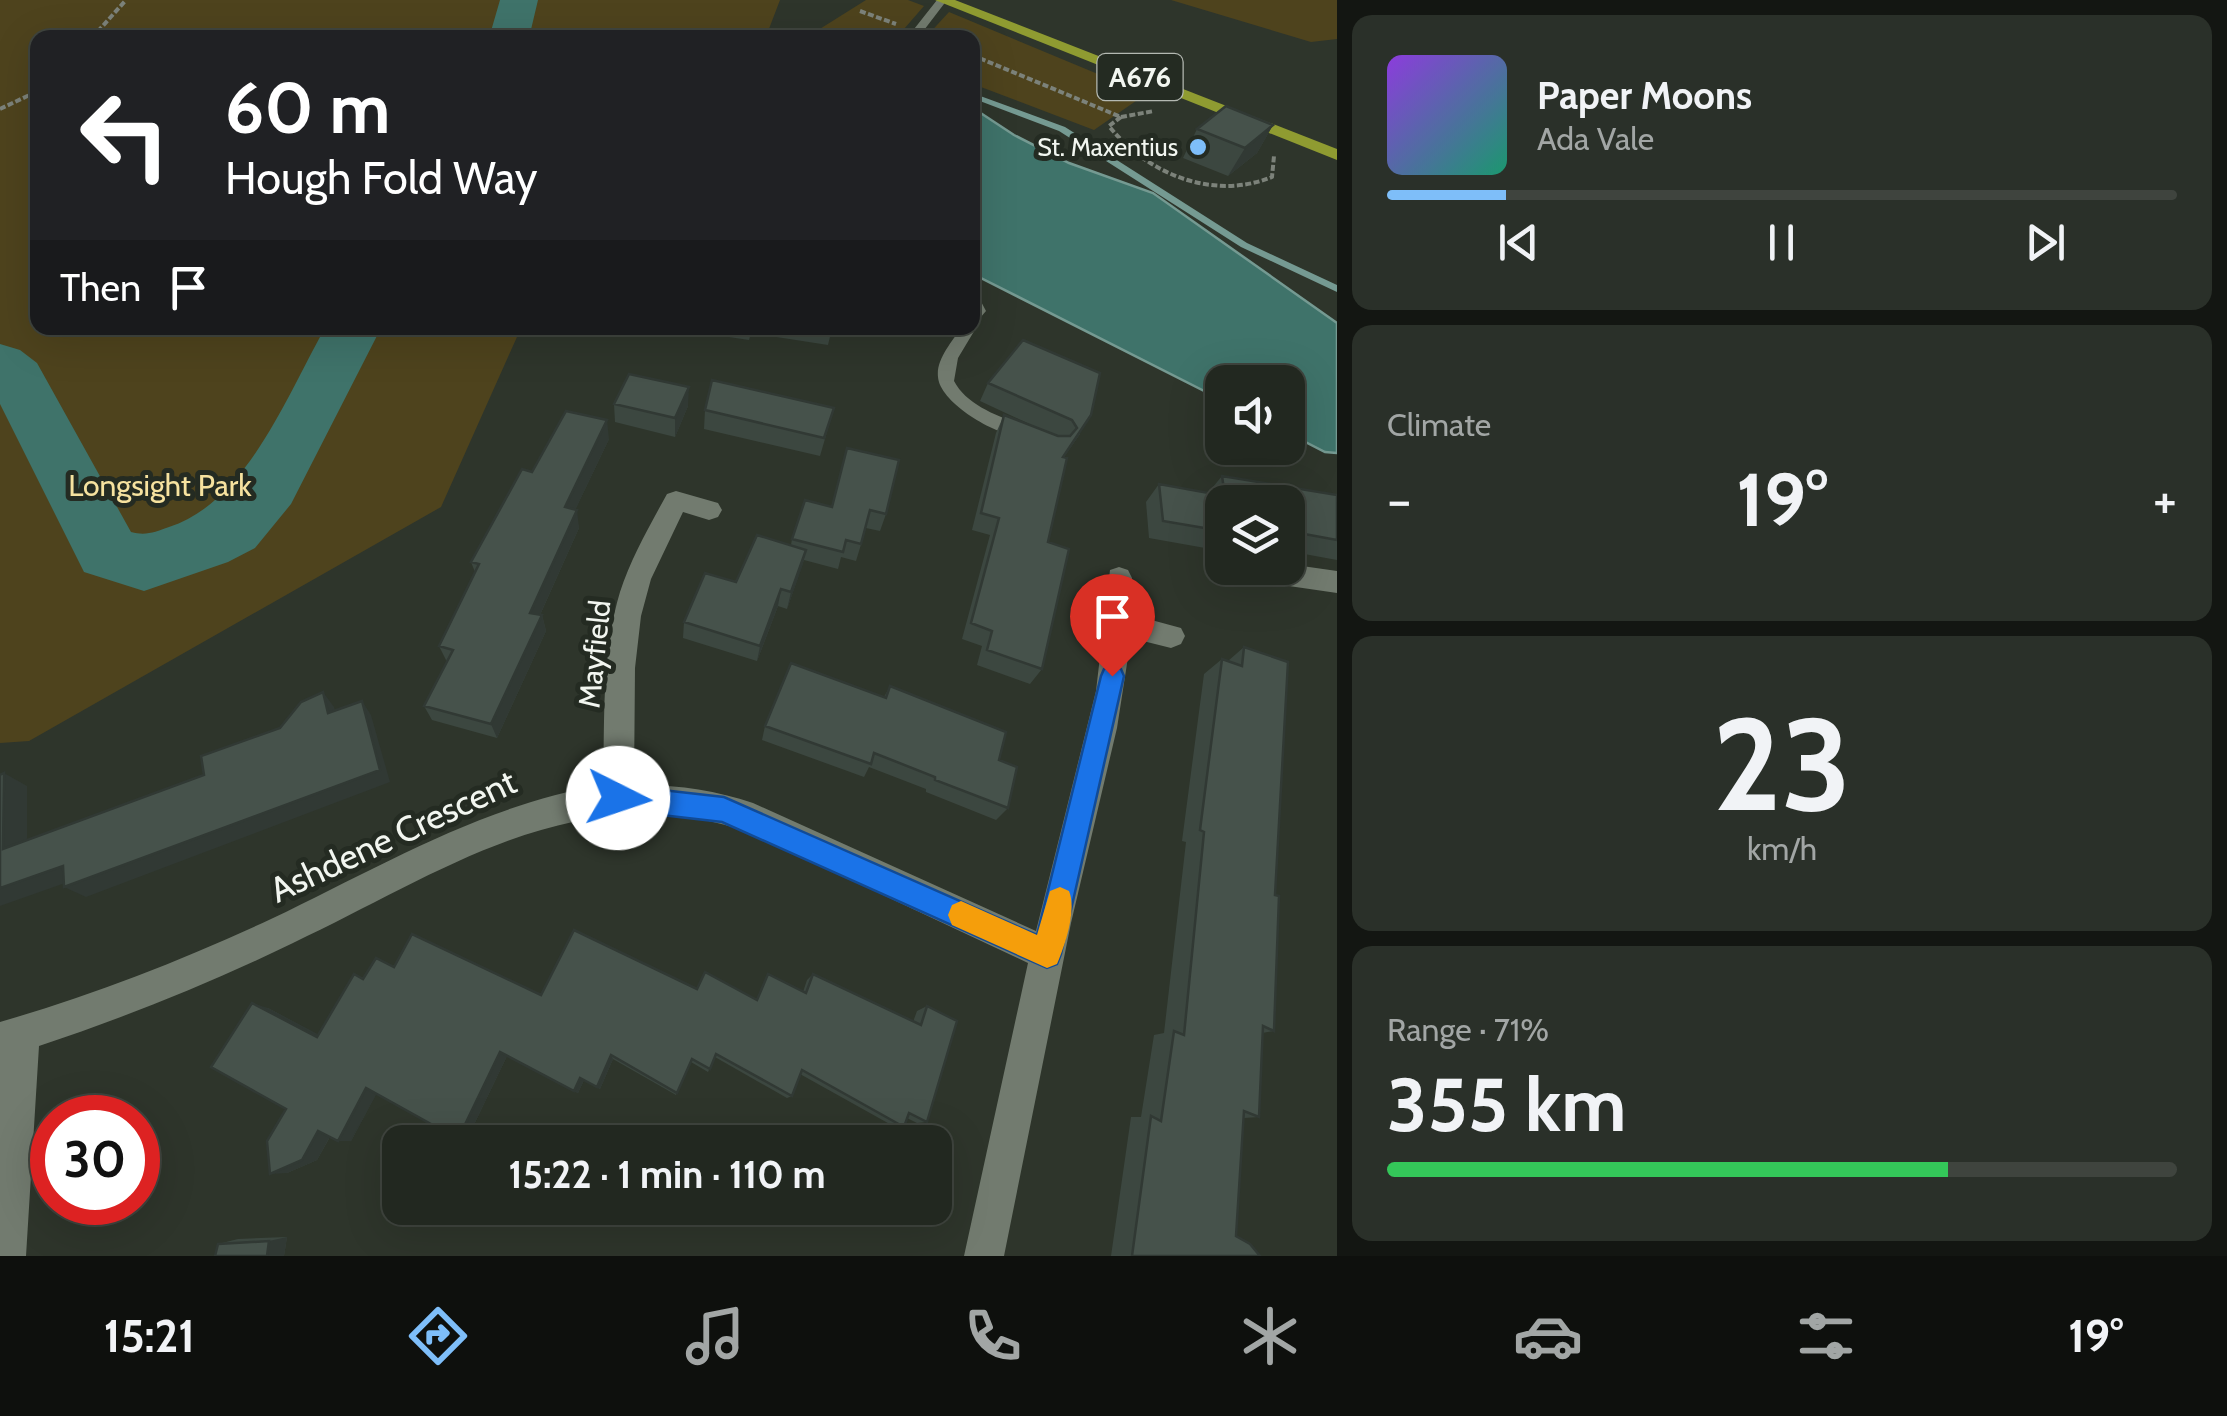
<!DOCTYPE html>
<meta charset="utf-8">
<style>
:root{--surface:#222820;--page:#2a3029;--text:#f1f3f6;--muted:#a2a6a5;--line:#3f443e;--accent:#7ebef9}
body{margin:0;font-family:Cabin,sans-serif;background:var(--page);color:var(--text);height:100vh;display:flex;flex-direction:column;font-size:38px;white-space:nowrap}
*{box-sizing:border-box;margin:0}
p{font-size:32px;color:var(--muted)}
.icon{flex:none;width:55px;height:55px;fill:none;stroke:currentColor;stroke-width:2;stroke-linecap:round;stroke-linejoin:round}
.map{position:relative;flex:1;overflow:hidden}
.sheet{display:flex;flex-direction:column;gap:15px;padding:15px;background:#131612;width:890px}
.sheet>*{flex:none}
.top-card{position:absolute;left:30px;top:30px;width:950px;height:305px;border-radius:20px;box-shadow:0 10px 40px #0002,0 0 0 2px var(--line);background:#202124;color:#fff;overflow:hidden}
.controls{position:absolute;left:1205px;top:365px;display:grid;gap:20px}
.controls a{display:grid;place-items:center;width:100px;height:100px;border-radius:20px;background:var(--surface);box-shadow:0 10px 40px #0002,0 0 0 2px var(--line);font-size:50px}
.speed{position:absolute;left:30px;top:1095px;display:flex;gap:20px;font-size:50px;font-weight:700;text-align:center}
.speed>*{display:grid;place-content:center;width:130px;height:130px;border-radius:50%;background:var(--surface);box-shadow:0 10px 40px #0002,0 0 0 2px var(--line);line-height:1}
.speed .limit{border:15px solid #d22;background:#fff;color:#111}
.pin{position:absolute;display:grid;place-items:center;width:85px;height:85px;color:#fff;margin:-102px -42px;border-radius:50% 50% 50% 0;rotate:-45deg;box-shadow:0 0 10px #0007}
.pin .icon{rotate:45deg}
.me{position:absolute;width:110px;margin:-55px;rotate:94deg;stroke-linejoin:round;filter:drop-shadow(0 0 8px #0008)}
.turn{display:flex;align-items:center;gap:35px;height:210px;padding:0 30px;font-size:45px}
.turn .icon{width:130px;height:130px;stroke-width:2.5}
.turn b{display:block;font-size:70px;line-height:85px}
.then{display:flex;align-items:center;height:95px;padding:0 30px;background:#0003;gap:20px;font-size:38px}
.big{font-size:75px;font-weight:700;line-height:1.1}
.sheet .widget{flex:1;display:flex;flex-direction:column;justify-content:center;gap:15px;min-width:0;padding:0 35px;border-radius:20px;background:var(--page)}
.sheet .dial{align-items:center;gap:0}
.dial b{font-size:130px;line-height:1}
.song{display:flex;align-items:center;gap:30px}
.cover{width:120px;height:120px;border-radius:15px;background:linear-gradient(135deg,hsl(270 70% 55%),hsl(160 70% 35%))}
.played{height:10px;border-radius:5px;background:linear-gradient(90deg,var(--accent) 15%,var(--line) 15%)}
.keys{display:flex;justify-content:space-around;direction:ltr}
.heat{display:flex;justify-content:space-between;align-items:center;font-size:55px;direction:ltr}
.charge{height:15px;border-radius:8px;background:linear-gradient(90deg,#34c759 71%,var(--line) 0)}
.trip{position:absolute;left:382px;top:1125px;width:570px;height:100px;border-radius:20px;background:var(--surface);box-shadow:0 10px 40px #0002,0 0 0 2px var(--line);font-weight:700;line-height:100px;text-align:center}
.tab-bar{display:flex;height:160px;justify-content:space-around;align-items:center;background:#0e100d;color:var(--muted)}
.tab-bar .icon{width:70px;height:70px}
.tab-bar .active{color:var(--accent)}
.tab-bar b{font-size:45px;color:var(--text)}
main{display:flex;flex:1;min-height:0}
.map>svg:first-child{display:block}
.green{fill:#4e431d}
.water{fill:#3f736a;stroke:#759a92;stroke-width:2.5}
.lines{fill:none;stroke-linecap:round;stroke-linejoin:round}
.stream{fill:#759a92;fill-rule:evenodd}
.river{fill:#3f736a;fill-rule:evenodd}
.path{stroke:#7c827a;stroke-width:4;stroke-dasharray:6 2.5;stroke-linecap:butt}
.service{fill:#727b6f;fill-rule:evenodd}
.minor{fill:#727b6f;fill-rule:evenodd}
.primary{fill:#8f9b31;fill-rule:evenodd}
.wall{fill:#3c4740}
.shaded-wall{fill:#313934}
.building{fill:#46524b;stroke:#313934;stroke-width:2.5}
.route{fill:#1a73e8;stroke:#114b97;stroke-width:2.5}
.slow{fill:#f59e0b}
.poi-dot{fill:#7ebef9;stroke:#242b22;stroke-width:4}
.labels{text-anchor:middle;stroke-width:10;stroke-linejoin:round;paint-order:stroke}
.far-poi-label{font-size:25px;fill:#f2f6f0;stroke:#242b22;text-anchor:end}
.shield{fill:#242b22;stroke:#b4b9b2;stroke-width:2.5}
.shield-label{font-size:28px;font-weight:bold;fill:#f2f6f0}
.park-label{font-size:30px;fill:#f6e29f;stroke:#242b22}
.street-label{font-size:30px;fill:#f2f6f0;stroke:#242b22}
.near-street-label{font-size:35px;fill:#f2f6f0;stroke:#242b22}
</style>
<main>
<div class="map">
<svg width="1337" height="1256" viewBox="0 0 1337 1256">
<rect width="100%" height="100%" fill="#2e352b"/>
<!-- green -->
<path class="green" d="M0,0h780l-13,34 8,3 -737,1v290h483l-80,179 -412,234 -29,2z
M866,0h42l16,6 -27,31h-68l-14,-5z
M1171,0h166v39l-26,3z
M949,12l197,82 -52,36 -121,-46 -1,-46 -46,-1z"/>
<!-- water -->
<path class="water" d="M973,108l41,27 55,28 84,30 184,130v130l-12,-1 -37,-19v-51h-66v18l-249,-126z"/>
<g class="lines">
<!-- stream -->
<path class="stream" d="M972,93l93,34 182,116 90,42v7l-96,-45 -182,-116 -87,-33z"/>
<!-- river -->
<path class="river" d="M500,0h38l-9,38h-40z
M325,328h56l-90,176 -36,44 -27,14 -84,29 -60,-19 -84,-168v-60l20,6 17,13 94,169c15,4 24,0 38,-5 78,-25 118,-132 156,-199z"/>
<!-- path -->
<path class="path" d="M860,11l36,13
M92,38l34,-38
M972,55l149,62 -12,9c38,48 104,75 163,51l2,-21
M0,109l38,-18
M1121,117l33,-6"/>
<!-- service -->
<path class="service" d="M937,0h10l-29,38h-11z
M972,292l5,2 9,17 -12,14 2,3 -18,30 -4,23c14,27 51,37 77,48v8c-25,5 -91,-32 -93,-60 -2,-18 14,-35 23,-49h11z"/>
<!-- minor -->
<path class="minor" d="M676,491l42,12 4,7 -4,7 -9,3 -26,-8 -32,67 -10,37 -6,52 -1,117c40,-1 81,5 119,18l283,128 60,-240 14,-121 9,-3 9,3 4,8 1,37 48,13 4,8 -4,8 -10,4 -40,-10 -14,90 -46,195 -67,333h-40l64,-293 -277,-130c-172,-61 -309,40 -458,110 -82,40 -167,74 -254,103l-13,210h-26v-234c93,-27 183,-62 271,-103 109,-52 211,-114 332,-134 2,-64 -2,-130 17,-193 11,-34 30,-67 47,-98z
M1218,553l4,1v14h66v-4l49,7v22l-95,-14 -11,-7 -13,3 -9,-4 -4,-7 4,-7z"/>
<!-- primary -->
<path class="primary" d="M935,0h20l382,149v11z"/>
</g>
<!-- wall -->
<path class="wall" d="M1273,125l-16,28 -29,23 -45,-18 14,-29z
M628,328h26l-1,3z
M669,328h163l-4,17 -77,-12 -2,7z
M1023,340l57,94 -16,23 -16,85 -6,127 -12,15 -53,-19 5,-19 -20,-7 28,-104 -18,-5 24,-97 8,-18 34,13 -58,-27 8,-18z
M614,404l74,2 -13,31 -60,-15z
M834,408l-14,48 -116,-27 1,-19z
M609,439l-34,71 4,18 -39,87h2l4,16 -49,107 -65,-18 -8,-14 23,-44 -8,-16 36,-74 -4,-10 61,-90z
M847,448l39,66 -6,17 -14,-3 -10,33 -15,-4 -3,12 -34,-9 -17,49 -9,-3 -21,55 -74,-23 1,-16 52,-40 55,-37 1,-6 40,-32z
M1222,476l115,19v65l-49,-9v-49h-66v49l-73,-13 -3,-36 13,-18 49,9z
M1244,647l31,248 -1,136 -12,2 -3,84 -15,1 -8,118 24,20h-149l20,-139h10l13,-82 10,-2 22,-191 -4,-1 22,-167 18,-15 6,2z
M890,686l109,74 9,48 -12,12 -70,-28v-3l-57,-22 -5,10 -102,-37 3,-14 119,-29z
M394,967l147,28 156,-6 59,11 12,-26 35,18 4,-12 6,-6 100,48 4,-11 10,-5v116l-10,1 -10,-5 -3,9h-9l-95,-53 -8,22 -5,2 -72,-41 -7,15 -17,-10 -15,33 -63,-36 -13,30 -16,-9 -6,13 -71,-37 -40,83 -91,-45 -25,47h-13l-8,-4 -13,23 -30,13 -1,-64 -18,-101 50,27 45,-56z
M287,1237l-3,19h-69l3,-12 20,-5z"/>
<!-- shaded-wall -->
<path class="shaded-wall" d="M1273,125l-16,28 -29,23 17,-28z
M689,387l-1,19 -13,31v-19z
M607,420l2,19 -41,86 -3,-18z
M577,510l2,18 -45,100 -4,-15z
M806,550l-4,17 -15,42 4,-17z
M781,589l-3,17 -21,55 3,-15z
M542,615l4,16 -49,107 -6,-14z
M323,692l11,15 5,19 -11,-13z
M362,701l9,14 19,67 -304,115 -22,-10z
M4,773l23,13v73l-24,-10z
M63,866l22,10 -85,30v-18z
M252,1003l16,5 63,33 -14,-4z
M500,1052l7,4 -40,83h-9z
M611,1055l2,4 -13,30 -3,-2z
M580,1078l4,2 -6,13 -4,-2z
M366,1088l12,3 -27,50h-13z
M318,1131h15l-16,29 -30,13 -17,1z
M287,1237l-3,19h-17l2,-15z"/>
<!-- building -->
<path class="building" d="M1226,106l47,19 -28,23 -48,-19z
M1023,340l77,33 -9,42 -28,42 4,1 -19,84 21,7 -27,120 -55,-19 5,-19 -21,-8 28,-105 -18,-5 23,-98 54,21h12l7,-8 -5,-8 -84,-37z
M629,374l60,13 -14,31 -61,-14z
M712,380l122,28 -10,30 -119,-28z
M566,411l41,9 -42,87 12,3 -47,103 12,2 -51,109 -67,-18 29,-56 -14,-4 40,-82 -8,-2 51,-93 10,3z
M847,448l52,12 -13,54 -16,-4 -9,34 -15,-4 -3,12 -51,-13 13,-39 27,7z
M1222,476l115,19v45l-49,-9v-29h-66v29l-59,-10 -4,-37 66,12z
M757,535l49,15 -15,42 -10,-3 -21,57 -76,-24 21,-49 31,9z
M1244,647l44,15 -13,233 4,1 -5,135 -11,-5 -4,91 -15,-6 -8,125 14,8 10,12h-128l19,-140 10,5 13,-90 10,4 20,-203 -4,-2 22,-171 20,7z
M791,663l95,35 4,-12 116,46 -7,28 18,7 -9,41 -73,-28v-3l-61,-24 -3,11 -106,-38z
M323,692l5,21 34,-12 18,69 -316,117 -1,-21 -63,22v-113l4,-2 -1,76 201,-74 -3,-19 79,-28 21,-26z
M574,930l123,59 8,-17 52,28 11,-26 38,19 7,-19 108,51 6,-19 30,15 -30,101 -18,-9 -5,14 -102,-57 -10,26 -76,-42 -6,15 -18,-10 -15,34 -66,-38 -14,32 -17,-9 -6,13 -74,-39 -42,87 -92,-51 -28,53 -20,-10 -16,29 -32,14 -3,-33 19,-32 -75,-42 41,-64 65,34 37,-63 9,5 13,-21 18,9 18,-33 129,61z
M269,1241l-2,15h-52l3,-12z"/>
<!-- route -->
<path class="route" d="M1112,666l9,3 3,7 -63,278 -4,10 -10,4 -325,-146 -104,-12 -9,-4 -3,-8 3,-9 9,-4 106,12 313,138 64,-259 3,-7z"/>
<!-- slow -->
<path class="slow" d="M1060,887l9,4c8,19 -4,54 -12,73l-10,4 -95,-43 -4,-10 4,-10 9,-4 76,34 13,-44z"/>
<!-- markers -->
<circle class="poi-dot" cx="1198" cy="147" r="10"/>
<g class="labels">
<!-- far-poi labels -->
<g class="far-poi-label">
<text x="1178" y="156">St. Maxentius</text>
</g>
<!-- shield labels -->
<rect class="shield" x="1097.5" y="54" width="85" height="46" rx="8"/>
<g class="shield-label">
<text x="1140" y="87">A676</text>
</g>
<!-- park labels -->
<g class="park-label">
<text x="160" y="496">Longsight Park</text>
</g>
<!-- street labels -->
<g class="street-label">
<text transform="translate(595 654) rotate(-84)" y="10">Mayfield</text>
</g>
<!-- near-street labels -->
<g class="near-street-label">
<text transform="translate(393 836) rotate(-25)" y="12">Ashdene Crescent</text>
</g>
</g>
</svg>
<div class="controls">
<a><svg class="icon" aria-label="sound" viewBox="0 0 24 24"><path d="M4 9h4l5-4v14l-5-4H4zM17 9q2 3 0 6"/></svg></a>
<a><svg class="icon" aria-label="layers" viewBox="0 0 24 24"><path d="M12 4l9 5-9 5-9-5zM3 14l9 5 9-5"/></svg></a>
</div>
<div class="speed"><div class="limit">30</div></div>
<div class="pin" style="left:1112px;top:676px;background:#d93025"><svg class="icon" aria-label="arrive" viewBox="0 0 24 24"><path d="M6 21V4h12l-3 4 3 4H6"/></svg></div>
<svg class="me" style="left:618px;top:798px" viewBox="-20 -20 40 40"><circle r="19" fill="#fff"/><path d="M0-13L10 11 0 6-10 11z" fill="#1a73e8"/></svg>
<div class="trip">15:22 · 1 min · 110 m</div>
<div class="top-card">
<div class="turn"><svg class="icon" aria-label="left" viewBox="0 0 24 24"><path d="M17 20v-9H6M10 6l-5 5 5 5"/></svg><div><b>60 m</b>Hough Fold Way</div></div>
<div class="then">Then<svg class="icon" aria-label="arrive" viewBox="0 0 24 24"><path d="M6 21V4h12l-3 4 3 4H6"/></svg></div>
</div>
</div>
<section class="sheet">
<div class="widget">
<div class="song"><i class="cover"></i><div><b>Paper Moons</b><p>Ada Vale</p></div></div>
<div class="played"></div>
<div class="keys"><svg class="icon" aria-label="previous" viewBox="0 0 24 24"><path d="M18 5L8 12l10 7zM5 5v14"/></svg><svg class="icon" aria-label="pause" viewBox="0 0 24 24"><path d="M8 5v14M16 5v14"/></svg><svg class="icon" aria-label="next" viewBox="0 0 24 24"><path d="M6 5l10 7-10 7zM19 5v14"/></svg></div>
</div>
<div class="widget"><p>Climate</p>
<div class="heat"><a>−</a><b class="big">19°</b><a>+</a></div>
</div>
<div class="widget dial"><b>23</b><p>km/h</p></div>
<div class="widget"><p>Range · 71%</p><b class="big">355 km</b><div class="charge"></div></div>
</section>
</main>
<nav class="tab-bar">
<b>15:21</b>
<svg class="icon active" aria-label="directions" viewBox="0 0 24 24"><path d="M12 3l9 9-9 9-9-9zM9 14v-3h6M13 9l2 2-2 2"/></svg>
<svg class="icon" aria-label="music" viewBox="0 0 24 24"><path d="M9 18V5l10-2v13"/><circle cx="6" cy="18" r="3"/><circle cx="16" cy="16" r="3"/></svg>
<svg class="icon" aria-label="phone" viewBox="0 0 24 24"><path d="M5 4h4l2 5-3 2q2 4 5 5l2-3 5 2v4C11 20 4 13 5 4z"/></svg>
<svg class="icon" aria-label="climate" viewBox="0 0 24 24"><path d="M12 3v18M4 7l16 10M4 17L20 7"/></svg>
<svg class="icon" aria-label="car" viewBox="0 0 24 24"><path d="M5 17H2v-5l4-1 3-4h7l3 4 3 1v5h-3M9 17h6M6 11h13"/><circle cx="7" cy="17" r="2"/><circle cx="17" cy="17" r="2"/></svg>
<svg class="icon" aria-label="filters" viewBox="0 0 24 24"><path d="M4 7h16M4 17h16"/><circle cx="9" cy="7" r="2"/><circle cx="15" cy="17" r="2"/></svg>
<b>19°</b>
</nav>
